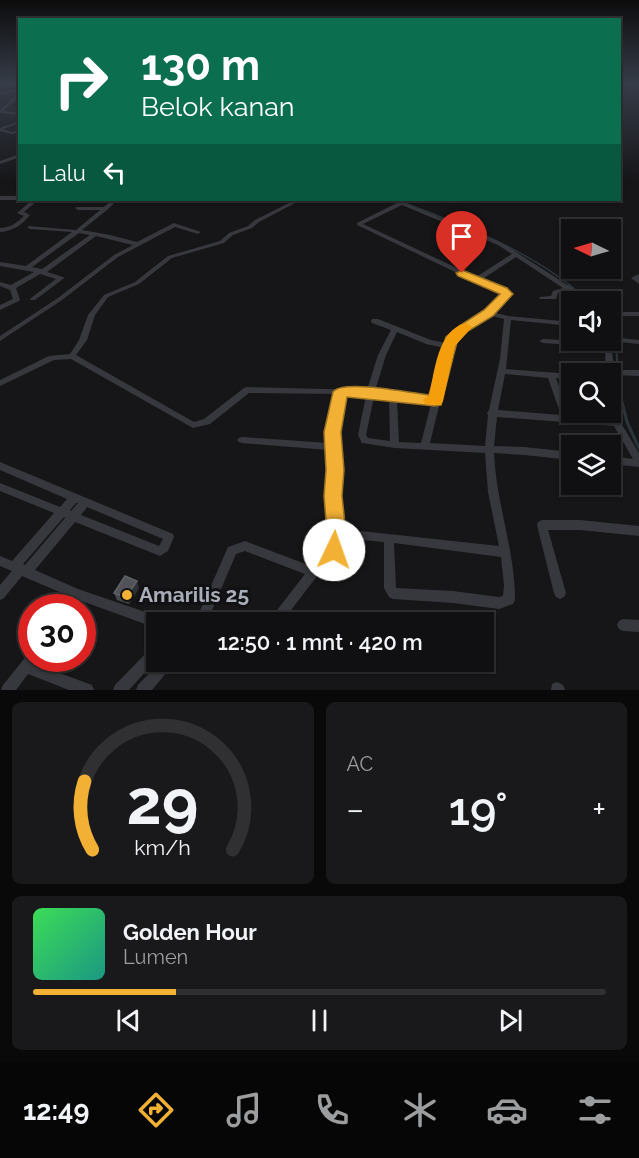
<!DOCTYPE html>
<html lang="id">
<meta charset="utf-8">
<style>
:root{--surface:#101012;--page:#19191b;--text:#f1f3f6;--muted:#9c9d9f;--line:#303032;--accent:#f2b134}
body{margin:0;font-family:Raleway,sans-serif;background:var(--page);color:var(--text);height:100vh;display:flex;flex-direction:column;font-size:22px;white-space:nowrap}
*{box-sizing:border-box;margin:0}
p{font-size:20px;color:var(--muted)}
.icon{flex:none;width:33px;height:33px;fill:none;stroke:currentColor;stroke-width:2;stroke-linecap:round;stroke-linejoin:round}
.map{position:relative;height:690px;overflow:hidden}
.sheet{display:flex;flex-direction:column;gap:12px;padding:12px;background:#09090a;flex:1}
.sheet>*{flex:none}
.guide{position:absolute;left:18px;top:18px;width:603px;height:183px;border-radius:0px;box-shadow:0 2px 4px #0004,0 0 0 2px var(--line);background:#0b6e4f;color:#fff;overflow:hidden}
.needle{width:39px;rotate:275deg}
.buttons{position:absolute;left:561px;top:219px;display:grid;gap:12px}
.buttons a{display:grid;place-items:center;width:60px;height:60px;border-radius:0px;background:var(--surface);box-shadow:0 2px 4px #0004,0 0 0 2px var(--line);font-size:30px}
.speed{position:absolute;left:18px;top:594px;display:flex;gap:12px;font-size:30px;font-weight:700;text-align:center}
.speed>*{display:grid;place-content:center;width:78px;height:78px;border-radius:50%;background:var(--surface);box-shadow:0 2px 4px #0004,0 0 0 2px var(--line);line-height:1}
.speed .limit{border:9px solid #d22;background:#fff;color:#111}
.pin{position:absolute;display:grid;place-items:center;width:51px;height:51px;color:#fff;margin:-62px -26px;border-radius:50% 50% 50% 0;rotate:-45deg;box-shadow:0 0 6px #0007}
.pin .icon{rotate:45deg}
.me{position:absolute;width:66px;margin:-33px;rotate:3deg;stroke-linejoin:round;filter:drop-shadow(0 0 4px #0008)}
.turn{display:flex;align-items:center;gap:21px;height:126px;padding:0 24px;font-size:27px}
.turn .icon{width:78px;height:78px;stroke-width:2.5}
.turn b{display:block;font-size:42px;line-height:51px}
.then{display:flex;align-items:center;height:57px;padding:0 24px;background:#0003;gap:12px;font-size:22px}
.big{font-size:45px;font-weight:600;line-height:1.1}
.sheet .widget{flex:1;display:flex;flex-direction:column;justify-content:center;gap:9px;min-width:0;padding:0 21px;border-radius:9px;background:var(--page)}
.sheet .dial{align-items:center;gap:0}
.dial svg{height:156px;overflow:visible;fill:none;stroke:var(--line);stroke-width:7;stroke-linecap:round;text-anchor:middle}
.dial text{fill:var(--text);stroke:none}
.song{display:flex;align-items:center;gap:18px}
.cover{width:72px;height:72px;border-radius:9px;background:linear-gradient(135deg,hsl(130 70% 55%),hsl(170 70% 35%))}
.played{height:6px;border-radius:3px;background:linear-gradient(90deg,var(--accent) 25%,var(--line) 25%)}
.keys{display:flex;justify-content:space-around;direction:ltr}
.heat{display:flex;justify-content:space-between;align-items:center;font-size:33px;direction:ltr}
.sheet .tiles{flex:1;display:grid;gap:12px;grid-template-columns:1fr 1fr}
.widget:last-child{grid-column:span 2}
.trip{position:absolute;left:146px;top:612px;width:348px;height:60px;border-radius:0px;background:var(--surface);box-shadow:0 2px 4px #0004,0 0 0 2px var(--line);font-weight:600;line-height:60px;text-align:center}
.tab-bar{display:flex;height:96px;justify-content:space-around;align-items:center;background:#060607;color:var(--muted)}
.tab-bar .icon{width:42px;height:42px}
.tab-bar .on{color:var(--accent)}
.tab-bar b{font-size:27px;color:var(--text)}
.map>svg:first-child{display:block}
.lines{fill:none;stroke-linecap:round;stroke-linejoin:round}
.stream-far2{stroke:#2c353c;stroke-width:1.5}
.stream-far1{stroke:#2c353c;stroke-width:2}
.stream{stroke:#2c353c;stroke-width:3}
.street{fill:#37383d;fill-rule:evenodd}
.wall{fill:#47494d}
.shaded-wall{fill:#2f3033}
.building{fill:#525359;stroke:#5f6168;stroke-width:1.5}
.route{fill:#f2b134;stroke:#9d7322;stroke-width:1.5}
.slow{fill:#f59e0b}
.poi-dot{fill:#f2b134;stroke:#111113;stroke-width:2}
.labels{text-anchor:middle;stroke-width:6;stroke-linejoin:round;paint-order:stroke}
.near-poi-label{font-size:21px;font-weight:bold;fill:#a8adb8;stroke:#111113;text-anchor:start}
</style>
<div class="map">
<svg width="639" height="690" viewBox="0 0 639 690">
<rect width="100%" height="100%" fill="#161618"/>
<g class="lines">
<!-- stream-far2 -->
<path class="stream-far2" d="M397,200c60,23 123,46 174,86"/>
<!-- stream-far1 -->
<path class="stream-far1" d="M569,285l21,17
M610,325l6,19 3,47"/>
<!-- stream -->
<path class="stream" d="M619,390l8,32 12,26"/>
<!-- street -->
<path class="street" d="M20,88v2l-20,5v-2z
M20,92v3l-17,16 17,2v2l-20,-2v-3z
M20,121v2l-17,6 9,3 8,-2v2l-8,2 -12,-3v-3z
M20,154v3l-20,7v-3z
M0,196h20v4h-20z
M32,200h6l-14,12 6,3c-8,10 -17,16 -30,17v-4c10,0 17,-5 24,-12l-7,-3z
M112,200h5l-10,10 -25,20 28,5 27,7 37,-19 27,9 -3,2 -23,-7 -57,30 -56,43 -62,41v-5l58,-38 56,-43 19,-10 -37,-9 -49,36 16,5 1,1 -1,1 -28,21h-4l-1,-1 1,-1 25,-19 -16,-5 -24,14 4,12 -1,1 -19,9v-5l13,-6 -3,-9 -10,-4v-4l11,3 23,-13 -34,-6v-4l26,4 46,-34 -42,-3 -2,-1v-2l48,4 24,-20h-22l-3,-2 1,-1h28zM79,233l11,2 -48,34 -10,-2z
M295,200h6l-42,22 -7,6 -19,7 -9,8 -52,15 -33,26 -31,13 -13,18 -8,25 -11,15 118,67 10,-3 40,-31 3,-1 120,3 11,-35 13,-25 -19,-7 -1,-2 1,-2h6l53,21 15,3c5,-12 27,-24 38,-32 7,-5 13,-11 19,-17l-2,-3 -27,-10 -117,-56v-2l40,-20 -6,-3h6l105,43 70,45 19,14h-8l-15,-11 -10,2 -2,6h-16l-1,-1 1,-1 11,-1 2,-5 10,-3 -47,-31 -35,23 24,9 5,5 -18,18 16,4 64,6v4l-61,-6 -5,49 66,5v6l-16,-2 14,38 42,3 -2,-7v-27l3,1 8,37 18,30v14l-29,-3v-8l23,3 -19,-33 -43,-4 -4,2 -4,-2 -66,-5 -3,29 30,1 48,5v8l-48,-5 -30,-2c2,50 21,97 21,147l-2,4 -14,5 -46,-6 -60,-4 -4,-2 -5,-9v-46l-43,-4 -3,15 -21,23 -35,46h-13l2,-4 34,-44 -60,-23 -9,3 -29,68h-12l33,-75 17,-6 66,25 18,-18 3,-15 -4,-37 2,-26 -1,-20 -87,-7 -3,-1 -2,-2 2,-2 3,-1 86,6v-11l7,-38 -86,-1 -39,31 -17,4 -122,-69 -17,1 -54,26v-6l49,-24 21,-2 9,-14 9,-25 16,-20 31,-13 33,-26 52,-15 9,-8 19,-7 7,-6zM402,205l96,40 14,9 -36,23 -113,-53zM488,315l16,4 -4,40 -11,51 -2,3 1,2 -3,31 -55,-3 25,-102zM397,332l29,12 19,4 -12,50 -58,-7 11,-36zM505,374l43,4 13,37 -63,-5zM344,395l22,1 -8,39 4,8 33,5 90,5 3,39 11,54 -157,-17 -4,-33 2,-26 -4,-38zM374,397l15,1 1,43 -22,-3 -2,-3zM397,399l34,5 -10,39 -22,-1zM394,543l107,14 3,28 -1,11 -4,1 -46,-6 -57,-3z
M639,274v10l-8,-6z
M610,312h29v4h-29z
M610,337l29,3v4l-28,-3 3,29h25v6l-26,-1 -3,2v-3h-4l-1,-27 -62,-4 -4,-2 4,-2 61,3 1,-2h5z
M0,462l173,72 1,3 -6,14 -8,5 -85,-34 -40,48 43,19 79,27 4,2 2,4h-7v6l-77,-28 -5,8h-13l8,-12 -47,-20 -18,22 -4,2v-15l12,-14 -12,-5v-10l12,5 42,-48 -54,-22v-8l60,24 7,-8 -67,-29zM76,503h2l-7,8 -1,-1zM87,507l76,32 -4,7 -78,-31zM64,517l1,1 -40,47 -2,-1z
M542,520h38l59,6v10l-59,-6h-32l18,63 -2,4 -4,2 -4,-2 -2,-4 -17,-68 1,-3z
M623,619l16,1v12l-16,-1 -4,-2 -2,-4 2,-4z
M156,645v15l-27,30h-16l2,-5 37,-38z
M32,652v6h6l-3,6 57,21 2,5h-25l-41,-16 -12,16h-15l2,-5 25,-31z
M160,662h14l-2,4 -20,24h-16l2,-5z
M557,682l6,3 2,5h-14l1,-6z"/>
</g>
<!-- wall -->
<path class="wall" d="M139,588l-10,16 -12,-4 -3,-7z"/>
<!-- shaded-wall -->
<path class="shaded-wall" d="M137,581l2,7 -10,16 -3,-7z"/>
<!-- building -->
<path class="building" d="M125,576l12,5 -11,16 -12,-4z"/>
<!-- sky -->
<linearGradient id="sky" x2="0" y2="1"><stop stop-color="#0c0c0d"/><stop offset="0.46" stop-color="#363c48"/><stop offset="1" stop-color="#363c48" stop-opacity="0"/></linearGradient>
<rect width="639" height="181" fill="url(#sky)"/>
<!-- route -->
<path class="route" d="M462,270l45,18 6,6 -20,22 -25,15 -11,11 -16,63 -6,1 -88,-9 -6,35 3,38 -2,26 4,37 -5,23 -7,3 -7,-3 -3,-6 3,-17 -3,-37 2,-26 -2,-38 9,-40c9,-13 79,1 96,3l17,-58 13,-11 25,-16 16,-16 -42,-18 -2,-3z"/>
<!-- slow -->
<path class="slow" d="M466,323l6,4 -17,19 -12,55 -2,4 -16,-1 -2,-4 6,-5c6,-23 8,-65 37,-72z"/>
<!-- markers -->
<circle class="poi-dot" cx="127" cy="595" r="6"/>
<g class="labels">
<!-- near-poi labels -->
<g class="near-poi-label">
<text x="139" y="602">Amarilis 25</text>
</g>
</g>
</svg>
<div class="buttons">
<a><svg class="needle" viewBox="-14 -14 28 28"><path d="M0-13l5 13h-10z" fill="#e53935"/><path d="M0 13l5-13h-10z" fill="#9c9d9f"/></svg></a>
<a><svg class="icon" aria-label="sound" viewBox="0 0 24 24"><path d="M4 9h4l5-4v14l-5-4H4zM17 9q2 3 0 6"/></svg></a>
<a><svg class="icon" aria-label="search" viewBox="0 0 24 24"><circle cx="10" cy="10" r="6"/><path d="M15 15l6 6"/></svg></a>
<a><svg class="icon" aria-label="layers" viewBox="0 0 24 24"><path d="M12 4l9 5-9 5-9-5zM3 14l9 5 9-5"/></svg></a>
</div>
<div class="speed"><div class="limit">30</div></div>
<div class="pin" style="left:462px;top:273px;background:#d93025"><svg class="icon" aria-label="arrive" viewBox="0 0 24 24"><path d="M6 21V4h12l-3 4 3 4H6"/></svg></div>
<svg class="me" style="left:334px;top:550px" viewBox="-20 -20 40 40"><circle r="19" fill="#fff"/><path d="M0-13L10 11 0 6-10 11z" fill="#f2b134"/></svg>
<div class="trip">12:50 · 1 mnt · 420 m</div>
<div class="guide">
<div class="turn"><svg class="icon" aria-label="right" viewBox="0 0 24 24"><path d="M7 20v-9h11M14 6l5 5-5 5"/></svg><div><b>130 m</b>Belok kanan</div></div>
<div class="then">Lalu<svg class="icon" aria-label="left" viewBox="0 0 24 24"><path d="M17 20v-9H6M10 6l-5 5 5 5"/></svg></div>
</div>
</div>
<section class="sheet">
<div class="tiles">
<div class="widget dial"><svg viewBox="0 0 100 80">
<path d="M14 69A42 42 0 1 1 86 69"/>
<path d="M14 69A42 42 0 0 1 10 34" stroke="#f2b134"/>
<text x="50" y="56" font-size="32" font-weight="700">29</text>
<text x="50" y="72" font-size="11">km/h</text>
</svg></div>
<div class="widget"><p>AC</p>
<div class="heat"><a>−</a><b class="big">19°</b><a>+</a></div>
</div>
<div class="widget">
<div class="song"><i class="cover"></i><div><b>Golden Hour</b><p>Lumen</p></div></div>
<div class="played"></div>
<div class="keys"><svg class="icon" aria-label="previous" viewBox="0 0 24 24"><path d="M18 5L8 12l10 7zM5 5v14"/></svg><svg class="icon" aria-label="pause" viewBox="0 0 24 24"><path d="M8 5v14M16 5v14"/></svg><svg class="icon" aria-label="next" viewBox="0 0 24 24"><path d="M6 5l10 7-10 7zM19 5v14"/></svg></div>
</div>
</div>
</section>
<nav class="tab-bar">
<b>12:49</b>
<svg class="icon on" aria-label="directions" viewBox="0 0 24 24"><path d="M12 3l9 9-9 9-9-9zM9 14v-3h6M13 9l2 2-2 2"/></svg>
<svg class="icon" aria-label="music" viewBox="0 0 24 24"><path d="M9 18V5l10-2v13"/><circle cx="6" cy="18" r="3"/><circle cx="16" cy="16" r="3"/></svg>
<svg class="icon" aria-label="phone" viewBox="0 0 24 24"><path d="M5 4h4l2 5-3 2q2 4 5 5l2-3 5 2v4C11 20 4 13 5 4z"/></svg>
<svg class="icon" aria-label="climate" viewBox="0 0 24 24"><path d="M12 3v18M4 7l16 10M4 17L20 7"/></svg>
<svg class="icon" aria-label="car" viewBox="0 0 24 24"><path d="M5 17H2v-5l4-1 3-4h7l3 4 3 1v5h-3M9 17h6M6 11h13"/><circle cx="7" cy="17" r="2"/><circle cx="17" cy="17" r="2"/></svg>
<svg class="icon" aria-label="filters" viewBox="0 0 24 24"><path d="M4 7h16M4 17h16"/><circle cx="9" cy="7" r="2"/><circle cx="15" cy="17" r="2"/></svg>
</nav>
